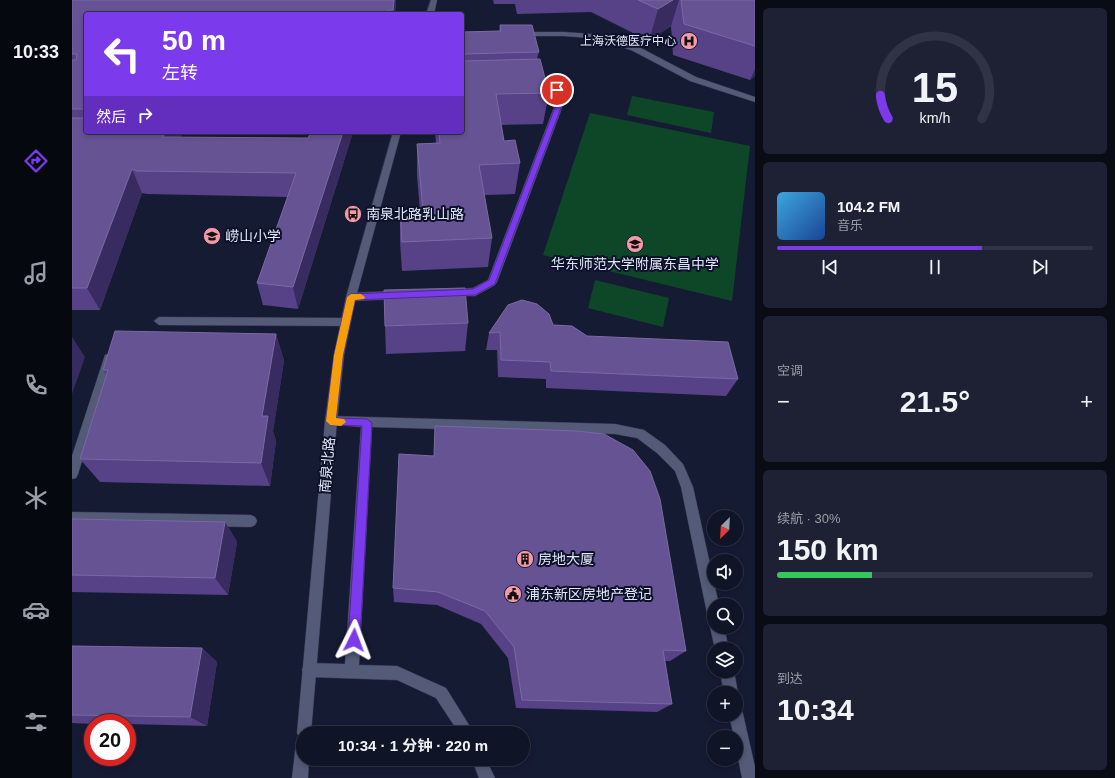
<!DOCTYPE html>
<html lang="zh">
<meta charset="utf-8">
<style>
:root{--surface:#101427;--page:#1e2133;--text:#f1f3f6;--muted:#9c9ea7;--line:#303344;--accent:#7c3aed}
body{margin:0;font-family:Helvetica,"Noto Sans SC",sans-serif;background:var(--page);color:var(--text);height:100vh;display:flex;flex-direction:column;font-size:15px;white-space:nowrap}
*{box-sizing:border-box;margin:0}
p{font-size:13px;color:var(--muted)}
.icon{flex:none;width:22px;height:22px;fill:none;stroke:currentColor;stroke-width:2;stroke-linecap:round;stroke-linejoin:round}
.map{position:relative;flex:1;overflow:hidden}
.details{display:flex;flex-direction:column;gap:8px;padding:8px;background:#090b15;width:360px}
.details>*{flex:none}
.top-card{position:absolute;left:12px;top:12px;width:380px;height:122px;border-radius:4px;box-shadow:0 2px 6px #0003,0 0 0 1px var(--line);background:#7c3aed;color:#fff;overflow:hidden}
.needle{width:26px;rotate:204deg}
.controls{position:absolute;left:635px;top:510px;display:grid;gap:8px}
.controls a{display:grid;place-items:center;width:36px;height:36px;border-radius:50%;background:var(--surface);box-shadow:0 2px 6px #0003,0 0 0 1px var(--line);font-size:20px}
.speed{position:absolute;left:12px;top:714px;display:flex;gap:8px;font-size:20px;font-weight:700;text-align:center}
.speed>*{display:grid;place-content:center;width:52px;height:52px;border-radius:50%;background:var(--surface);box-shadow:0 2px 6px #0003,0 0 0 1px var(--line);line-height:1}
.speed .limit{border:6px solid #d22;background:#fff;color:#111}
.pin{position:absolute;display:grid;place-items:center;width:34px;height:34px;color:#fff;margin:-17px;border:2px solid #fff;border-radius:50%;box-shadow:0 1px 4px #0007}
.me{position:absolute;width:44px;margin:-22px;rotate:3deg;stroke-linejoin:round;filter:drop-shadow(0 0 3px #0008)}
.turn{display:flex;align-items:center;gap:14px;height:84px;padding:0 12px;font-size:18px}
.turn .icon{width:52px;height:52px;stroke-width:2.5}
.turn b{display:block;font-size:28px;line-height:34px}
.then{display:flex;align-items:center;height:38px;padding:0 12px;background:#0003;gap:8px;font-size:15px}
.big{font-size:30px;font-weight:700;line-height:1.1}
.details .tile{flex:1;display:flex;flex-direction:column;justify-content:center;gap:6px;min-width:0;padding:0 14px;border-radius:6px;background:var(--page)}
.details .dial{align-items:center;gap:0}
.dial svg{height:104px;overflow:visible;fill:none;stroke:var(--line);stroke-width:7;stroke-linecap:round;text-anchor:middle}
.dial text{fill:var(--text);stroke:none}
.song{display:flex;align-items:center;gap:12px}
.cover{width:48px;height:48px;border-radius:6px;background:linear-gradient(135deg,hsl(200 70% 55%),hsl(220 70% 35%))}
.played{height:4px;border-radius:2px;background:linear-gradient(90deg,var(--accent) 65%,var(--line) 65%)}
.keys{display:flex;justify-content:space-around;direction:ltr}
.heat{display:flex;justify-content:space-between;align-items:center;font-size:22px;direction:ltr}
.charge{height:6px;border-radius:3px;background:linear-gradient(90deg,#34c759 30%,var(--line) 0)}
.trip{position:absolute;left:224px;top:726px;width:234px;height:40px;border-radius:20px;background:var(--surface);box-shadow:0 2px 6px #0003,0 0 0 1px var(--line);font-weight:700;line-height:40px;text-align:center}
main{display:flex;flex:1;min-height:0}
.menu{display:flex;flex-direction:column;width:72px;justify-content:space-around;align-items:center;background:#060810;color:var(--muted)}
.menu .icon{width:28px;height:28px}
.menu .selected{color:var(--accent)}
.menu b{font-size:18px;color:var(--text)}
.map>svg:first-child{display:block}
.green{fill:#0e4727}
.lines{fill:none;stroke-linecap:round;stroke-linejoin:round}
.service-casing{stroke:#35364c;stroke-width:1}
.tertiary-casing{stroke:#35364c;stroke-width:1}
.service{fill:#535b79;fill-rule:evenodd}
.tertiary{fill:#535b79;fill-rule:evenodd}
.wall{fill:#574187}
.shaded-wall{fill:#372b60}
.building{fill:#665393;stroke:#796aa3}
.route{fill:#7c3aed;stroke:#51269a}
.slow{fill:#f59e0b}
.labels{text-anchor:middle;stroke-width:4;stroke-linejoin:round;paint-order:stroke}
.far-poi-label{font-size:12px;fill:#e1e6f8;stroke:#0d122a;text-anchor:end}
.poi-label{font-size:14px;fill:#e1e6f8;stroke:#0d122a;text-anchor:start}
.street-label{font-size:14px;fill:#e1e6f8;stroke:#0d122a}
</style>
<main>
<nav class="menu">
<b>10:33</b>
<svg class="icon selected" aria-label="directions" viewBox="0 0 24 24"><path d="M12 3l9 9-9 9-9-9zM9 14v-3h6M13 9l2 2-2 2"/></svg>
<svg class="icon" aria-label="music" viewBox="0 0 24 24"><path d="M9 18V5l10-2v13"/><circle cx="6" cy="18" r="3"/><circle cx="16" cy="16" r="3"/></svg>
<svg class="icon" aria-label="phone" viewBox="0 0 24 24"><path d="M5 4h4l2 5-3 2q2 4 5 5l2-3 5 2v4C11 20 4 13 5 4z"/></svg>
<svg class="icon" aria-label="climate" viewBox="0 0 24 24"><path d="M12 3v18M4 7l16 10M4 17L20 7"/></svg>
<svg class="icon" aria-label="car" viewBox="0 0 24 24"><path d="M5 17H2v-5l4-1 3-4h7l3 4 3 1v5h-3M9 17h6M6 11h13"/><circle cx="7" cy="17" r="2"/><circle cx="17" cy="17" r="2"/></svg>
<svg class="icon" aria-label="filters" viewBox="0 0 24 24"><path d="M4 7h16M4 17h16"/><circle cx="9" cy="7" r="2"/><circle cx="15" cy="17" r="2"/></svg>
</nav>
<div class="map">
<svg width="683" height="778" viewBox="0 0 683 778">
<rect width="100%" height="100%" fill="#161b34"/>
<!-- green -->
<path class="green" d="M560,96l82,16 -3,21 -84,-18z
M518,113l160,33 -18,155 -189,-46z
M523,280l74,18 -6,29 -75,-19z"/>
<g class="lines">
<defs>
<path id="service" d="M444,32h48l41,3 34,12 57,30 59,20v5l-65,-21 -57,-30 -32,-12 -37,-3h-45l-4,-2z
M458,84c14,-3 28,2 36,13l-69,185 -2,3 -20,11h-29l-1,-3 1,-3 27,-2 15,-8 70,-183 -11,-8 -17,-1z
M327,291l5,4 -5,4 -48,2 -5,-4 5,-4z
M87,317l187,1 5,4 -5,4 -187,-1 -5,-4z
M37,354l4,1 1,3 -36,116 -2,4 -4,1v-23l32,-98 1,-3z
M259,416l284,8 29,6 21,15 18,19 10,23 26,118h-5v15l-5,-2 -2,-5 -26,-126 -6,-16 -18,-18 -20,-15 -22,-4 -243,-7 -13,238 38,1 49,22 28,45h-15l-23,-35 -39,-18 -88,-3 -5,-2 -2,-5 2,-5 5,-2 36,1 16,-237 -34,-3 -2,-3 2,-3z
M0,512l179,3 4,2 2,4 -2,4 -4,2 -179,-3z
M640,622h2v5h10l5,22h-14l-5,-22z
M648,671h14l4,22 -2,5v-5h-12z
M664,707l5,2 2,5 12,53v11h-13l-6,-30v-11h-2l-5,-22h7z
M400,759h14l9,19h-16z"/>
<path id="tertiary" d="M359,0h6l-3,14h-8z
M321,132h8l-45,165 -12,58 -7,66 -26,312h-8v26h6l-1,19h-16l4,-35 3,-6 -2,-4 28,-312 9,-66 12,-58z"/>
</defs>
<!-- service casing -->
<use href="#service" class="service-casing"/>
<!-- tertiary casing -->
<use href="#tertiary" class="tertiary-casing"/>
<!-- service -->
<use href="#service" class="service"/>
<!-- tertiary -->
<use href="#tertiary" class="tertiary"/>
</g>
<!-- wall -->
<path class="wall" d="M0,0h324l-1,14h-309v118h97l-2,5 127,1 3,-6h42l-55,177 -35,-4 -6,-22 31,-86 -141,-3 -5,-1 -42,117h-28z
M421,0h262v76l-5,4 -77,-25 -2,-29 -22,15 -58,-29 -74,2 -2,-10h-21z
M428,25l39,27 -2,7 12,34 -6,31 -42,1 3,16 16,22 -5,31 -31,1 8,43 -4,29 -86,4 -2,-29v-30l20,-1 -3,-36v-31l19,-1 -1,-11h27v-100l37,-1z
M396,323l-3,28 -79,3 -1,-28z
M481,325l34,11 151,43 -12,17 -180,-8v-9l-48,-2 -1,-27h-11l3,-17z
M204,334l8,27 -11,70 3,10 -6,45 -170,-4 -20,-23 26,-84 -3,-5z
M363,426l251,225 -16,10h-5l7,43 -15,8 -141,-4 -8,-50 -27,-34 -44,-19 -43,-3 -1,-14 41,-132z
M0,519l153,3 12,20 -9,53 -156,-3z
M0,646l130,2 15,14 -10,64 -80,-2v-1h-34v1l-21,-1z"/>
<!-- shaded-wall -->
<path class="shaded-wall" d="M322,0h2l-1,14h-1z
M601,0h6l-8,26 -22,15 9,-32z
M683,69v7l-5,4z
M93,132h18l-12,29 -8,-24z
M271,132h10l-55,177 -5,-22z
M60,169l10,24 -42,117 -13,-22z
M204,334l8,27 -11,70 3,10 -6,45 -9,-23 1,-47z
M0,337l13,20 -13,37z
M153,522l12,20 -9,53 -13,-17z
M130,648l15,14 -10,64 -17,-9z"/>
<!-- building -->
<path class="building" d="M0,0h322l-1,10h-5l-1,4h-301v95h-14v-49h4l1,-6h-5z
M566,0h35l-15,9z
M609,0h74v46l-71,-22z
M428,25h32l7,27 -75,2 -2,2 2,5 76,-2 9,34 -53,1 8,47 11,-1 5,23 -41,2 13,73 -90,4 -2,-30 23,-1 -6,-67 23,-1 -1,-11h23v-100l39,-1z
M0,118h14v14h79l-2,5 145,1 3,-6h32l-50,155 -36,-4 39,-110 -159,-2 -5,-2 -45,119h-15z
M393,288l3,35 -83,3 -1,-36z
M450,300l15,4 12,10 4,11 19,1 15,10 141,6 10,37 -187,-8 -1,-9 -49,-2 -1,-28 -11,1 19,-28z
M43,331l161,3 -14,82h6l-7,47 -181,-4 28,-89h-5z
M363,426l141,5 28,3 29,16 17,21 10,28 26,152 -23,-1 9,54 -150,-4 -8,-53 -29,-36 -47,-19 -45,-4 6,-134 35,2z
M0,519l153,3 -10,56 -143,-3z
M0,646l130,2 -12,69 -118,-2z"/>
<!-- route -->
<path class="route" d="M482,88h5l6,9 -70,187 -20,11 -120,5 -12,55 -7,63 31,1 5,4 -12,217 -2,4 -4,2 -4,-2 -2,-4 14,-214 -32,-1 -4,-4 8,-66 13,-58 4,-3 122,-5 16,-9 70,-183 -5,-7z"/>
<!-- slow -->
<path class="slow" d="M289,294l4,3 -1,2 -9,1 -12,55 -7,63 8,1 2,3 -5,4 -11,-1 -4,-4 8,-66 13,-58 4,-3z"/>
<!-- icons -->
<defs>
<symbol id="hospital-disc" viewBox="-11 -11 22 22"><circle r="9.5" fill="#f39aa9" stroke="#0d122a"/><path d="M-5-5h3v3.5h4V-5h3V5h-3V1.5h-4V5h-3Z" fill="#111"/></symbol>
<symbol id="bus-disc" viewBox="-11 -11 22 22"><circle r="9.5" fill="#f39aa9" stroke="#0d122a"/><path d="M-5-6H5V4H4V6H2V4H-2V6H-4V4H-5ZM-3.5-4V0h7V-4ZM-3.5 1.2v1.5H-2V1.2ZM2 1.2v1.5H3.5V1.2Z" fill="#111"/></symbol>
<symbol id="school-disc" viewBox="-11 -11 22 22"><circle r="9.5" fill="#f39aa9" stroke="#0d122a"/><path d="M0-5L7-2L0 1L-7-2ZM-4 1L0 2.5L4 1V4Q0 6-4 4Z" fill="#111"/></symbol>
<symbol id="building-disc" viewBox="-11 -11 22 22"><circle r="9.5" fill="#f39aa9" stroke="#0d122a"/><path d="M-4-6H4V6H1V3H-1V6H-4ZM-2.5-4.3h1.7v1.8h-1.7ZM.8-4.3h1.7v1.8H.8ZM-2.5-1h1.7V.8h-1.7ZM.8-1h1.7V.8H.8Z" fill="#111"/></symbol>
<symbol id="civic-disc" viewBox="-11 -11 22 22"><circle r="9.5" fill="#f39aa9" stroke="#0d122a"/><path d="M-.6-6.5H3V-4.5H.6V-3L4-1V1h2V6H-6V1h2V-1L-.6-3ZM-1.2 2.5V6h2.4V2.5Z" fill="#111"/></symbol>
</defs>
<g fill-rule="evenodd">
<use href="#hospital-disc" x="607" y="31" width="20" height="20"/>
<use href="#bus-disc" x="271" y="204" width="20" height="20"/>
<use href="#school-disc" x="130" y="226" width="20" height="20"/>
<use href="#school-disc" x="553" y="234" width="20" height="20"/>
<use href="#building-disc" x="443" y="549" width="20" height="20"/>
<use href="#civic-disc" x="431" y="584" width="20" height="20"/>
</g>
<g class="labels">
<!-- far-poi labels -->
<g class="far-poi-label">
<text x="604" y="45">上海沃德医疗中心</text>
</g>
<!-- poi labels -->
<g class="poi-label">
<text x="294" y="219">南泉北路乳山路</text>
<text x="153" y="241">崂山小学</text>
<text x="563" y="269" text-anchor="middle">华东师范大学附属东昌中学</text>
<text x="466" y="564">房地大厦</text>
<text x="454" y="599">浦东新区房地产登记</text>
</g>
<!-- street labels -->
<g class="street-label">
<text transform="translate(255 465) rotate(-85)" y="5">南泉北路</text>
</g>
</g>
</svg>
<div class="controls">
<a><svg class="needle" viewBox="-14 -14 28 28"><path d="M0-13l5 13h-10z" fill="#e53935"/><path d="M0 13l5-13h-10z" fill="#9c9ea7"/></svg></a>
<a><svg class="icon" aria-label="sound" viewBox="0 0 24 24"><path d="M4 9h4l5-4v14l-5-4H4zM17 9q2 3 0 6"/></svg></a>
<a><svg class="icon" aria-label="search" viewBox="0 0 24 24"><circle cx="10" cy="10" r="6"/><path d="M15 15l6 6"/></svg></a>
<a><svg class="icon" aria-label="layers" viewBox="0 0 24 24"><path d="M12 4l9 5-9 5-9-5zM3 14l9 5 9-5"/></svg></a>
<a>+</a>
<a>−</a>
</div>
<div class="speed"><div class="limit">20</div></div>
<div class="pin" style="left:485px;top:90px;background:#d93025"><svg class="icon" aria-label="arrive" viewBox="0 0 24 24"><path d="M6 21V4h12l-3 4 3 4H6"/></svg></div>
<svg class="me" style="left:282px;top:640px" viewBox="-20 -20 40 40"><path d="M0-17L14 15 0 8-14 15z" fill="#7c3aed" stroke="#fff" stroke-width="4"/></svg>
<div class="trip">10:34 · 1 分钟 · 220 m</div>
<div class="top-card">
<div class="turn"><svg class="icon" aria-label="left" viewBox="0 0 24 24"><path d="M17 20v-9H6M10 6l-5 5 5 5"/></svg><div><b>50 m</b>左转</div></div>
<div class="then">然后<svg class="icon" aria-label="right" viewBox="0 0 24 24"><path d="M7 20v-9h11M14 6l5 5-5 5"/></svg></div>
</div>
</div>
<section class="details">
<div class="tile dial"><svg viewBox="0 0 100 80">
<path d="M14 69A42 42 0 1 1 86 69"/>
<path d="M14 69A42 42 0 0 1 8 51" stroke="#7c3aed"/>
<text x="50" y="56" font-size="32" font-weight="700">15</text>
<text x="50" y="72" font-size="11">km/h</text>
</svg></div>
<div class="tile">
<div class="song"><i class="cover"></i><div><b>104.2 FM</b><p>音乐</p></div></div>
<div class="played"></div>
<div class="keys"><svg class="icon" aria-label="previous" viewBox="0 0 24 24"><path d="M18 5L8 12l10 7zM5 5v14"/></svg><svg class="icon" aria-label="pause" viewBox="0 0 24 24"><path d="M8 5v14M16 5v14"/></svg><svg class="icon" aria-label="next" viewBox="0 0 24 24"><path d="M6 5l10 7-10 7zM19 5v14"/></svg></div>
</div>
<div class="tile"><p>空调</p>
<div class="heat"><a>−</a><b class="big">21.5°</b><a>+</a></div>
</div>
<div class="tile"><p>续航 · 30%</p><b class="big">150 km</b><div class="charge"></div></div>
<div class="tile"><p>到达</p><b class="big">10:34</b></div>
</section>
</main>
